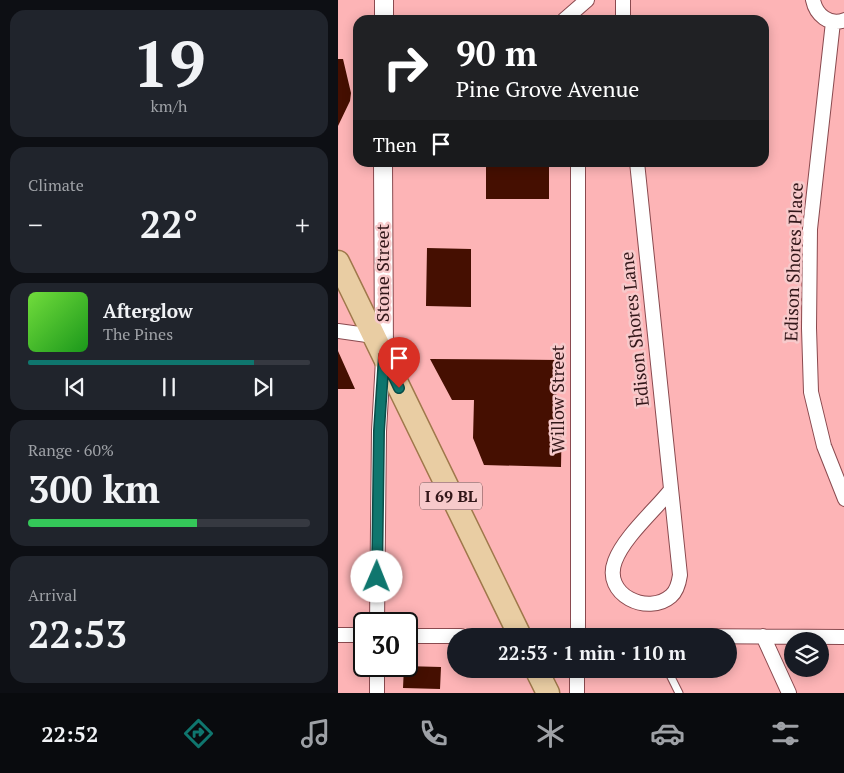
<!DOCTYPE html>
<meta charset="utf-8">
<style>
:root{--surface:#171b24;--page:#20242c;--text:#f1f3f6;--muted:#9ea1a6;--line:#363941;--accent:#0f766e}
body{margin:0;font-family:"PT Serif",serif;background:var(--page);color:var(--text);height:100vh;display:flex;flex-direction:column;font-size:19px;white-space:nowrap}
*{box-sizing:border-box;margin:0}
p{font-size:16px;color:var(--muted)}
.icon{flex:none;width:28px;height:28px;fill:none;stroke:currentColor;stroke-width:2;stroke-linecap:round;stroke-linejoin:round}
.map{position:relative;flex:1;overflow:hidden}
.side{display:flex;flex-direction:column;gap:10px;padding:10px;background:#0d0f14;width:338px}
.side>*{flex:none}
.top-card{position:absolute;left:15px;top:15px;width:416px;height:152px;border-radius:15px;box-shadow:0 2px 12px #0003;background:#202124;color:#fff;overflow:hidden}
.buttons{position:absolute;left:446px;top:632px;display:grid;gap:10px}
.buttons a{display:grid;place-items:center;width:45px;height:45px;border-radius:50%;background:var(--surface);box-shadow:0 2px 12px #0003;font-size:25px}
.speed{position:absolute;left:15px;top:612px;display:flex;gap:10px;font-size:25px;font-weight:700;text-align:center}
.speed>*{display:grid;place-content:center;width:65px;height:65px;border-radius:50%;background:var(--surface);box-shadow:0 2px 12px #0003;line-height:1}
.speed .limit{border:2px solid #111;border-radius:8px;background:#fff;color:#111}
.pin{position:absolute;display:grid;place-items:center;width:42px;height:42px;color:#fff;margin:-51px -21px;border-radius:50% 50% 50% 0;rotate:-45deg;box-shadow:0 0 5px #0007}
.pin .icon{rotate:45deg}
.me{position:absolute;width:55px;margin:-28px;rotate:1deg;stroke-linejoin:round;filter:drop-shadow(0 0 4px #0008)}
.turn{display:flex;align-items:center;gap:18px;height:105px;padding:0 20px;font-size:22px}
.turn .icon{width:65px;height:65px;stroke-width:2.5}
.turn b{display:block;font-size:35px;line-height:42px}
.then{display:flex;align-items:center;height:48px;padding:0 20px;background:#0003;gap:10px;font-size:19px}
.big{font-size:38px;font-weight:700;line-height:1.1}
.side .tile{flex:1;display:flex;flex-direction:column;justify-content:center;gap:8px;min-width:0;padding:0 18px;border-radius:15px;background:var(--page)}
.side .dial{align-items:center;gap:0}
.dial b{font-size:65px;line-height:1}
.song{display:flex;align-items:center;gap:15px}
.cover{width:60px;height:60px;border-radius:8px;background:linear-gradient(135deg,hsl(100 70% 55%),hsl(120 70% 35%))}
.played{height:5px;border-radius:2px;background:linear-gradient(90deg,var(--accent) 80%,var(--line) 80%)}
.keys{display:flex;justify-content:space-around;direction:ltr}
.heat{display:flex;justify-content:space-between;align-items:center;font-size:28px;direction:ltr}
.charge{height:8px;border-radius:4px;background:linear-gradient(90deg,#34c759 60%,var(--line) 0)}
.trip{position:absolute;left:109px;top:628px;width:290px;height:50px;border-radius:25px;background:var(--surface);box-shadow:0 2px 12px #0003;font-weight:700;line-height:50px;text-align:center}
.menu{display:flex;height:80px;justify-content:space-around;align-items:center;background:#090b0e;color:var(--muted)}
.menu .icon{width:35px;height:35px}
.menu .selected{color:var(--accent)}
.menu b{font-size:22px;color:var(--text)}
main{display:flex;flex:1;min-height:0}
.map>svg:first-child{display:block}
.building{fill:#450f01}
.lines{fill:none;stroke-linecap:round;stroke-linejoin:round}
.service-casing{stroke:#8a4a4f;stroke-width:9}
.minor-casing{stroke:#8a4a4f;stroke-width:16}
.tertiary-casing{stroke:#8a4a4f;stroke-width:20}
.primary-casing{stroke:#9f784b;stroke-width:25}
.service{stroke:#fff;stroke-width:7}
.minor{stroke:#fff;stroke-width:14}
.tertiary{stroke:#fff;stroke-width:18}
.primary{stroke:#e9cda3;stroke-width:22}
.route-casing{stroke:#0a4d48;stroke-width:12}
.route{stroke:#0f766e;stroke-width:9}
.labels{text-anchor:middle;stroke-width:5;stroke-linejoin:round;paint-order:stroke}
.shield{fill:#f7cacb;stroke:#6d4d4e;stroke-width:1}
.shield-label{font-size:16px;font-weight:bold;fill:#321719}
.street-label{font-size:18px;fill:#321719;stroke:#f7cacb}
</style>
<main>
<section class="side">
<div class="tile dial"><b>19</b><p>km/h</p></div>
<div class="tile"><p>Climate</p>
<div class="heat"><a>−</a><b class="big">22°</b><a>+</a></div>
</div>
<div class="tile">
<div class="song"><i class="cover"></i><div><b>Afterglow</b><p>The Pines</p></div></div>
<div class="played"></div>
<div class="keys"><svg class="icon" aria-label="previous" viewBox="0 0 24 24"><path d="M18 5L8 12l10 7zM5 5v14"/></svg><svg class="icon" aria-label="pause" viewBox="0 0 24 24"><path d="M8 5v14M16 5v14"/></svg><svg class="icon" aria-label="next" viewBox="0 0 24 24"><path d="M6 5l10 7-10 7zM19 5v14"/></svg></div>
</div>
<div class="tile"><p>Range · 60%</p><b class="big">300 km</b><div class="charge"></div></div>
<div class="tile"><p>Arrival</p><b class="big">22:53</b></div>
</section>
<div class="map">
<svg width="507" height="693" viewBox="0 0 507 693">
<rect width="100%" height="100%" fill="#fdb4b6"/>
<!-- building -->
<path class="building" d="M0,59h5l8,34 -1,8 -12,25z
M148,162h63v37h-63z
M89,248l44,1v58l-45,-1z
M0,351l17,38h-17z
M92,359l129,1 -4,50h7l-1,57 -77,-2 -11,-27 1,-38h-22z
M66,666l37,1 -1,22 -37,-1z"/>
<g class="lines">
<defs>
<path id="service" d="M329,669l12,24"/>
<path id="minor" d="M285,0v20
M475,0c3,15 16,26 32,20
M226,20l23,-20
M495,22l-23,207 -1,99 2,64 13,54 21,53
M240,162v474
M299,162l43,413c-1,7 -3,16 -9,21 -23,20 -69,-1 -56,-35 9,-24 39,-50 55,-70
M0,331l36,5
M39,624l2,-193 4,-71
M0,635h26
M69,636h54
M160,636h69
M330,636l177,1
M425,636l26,57
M39,666v27
M239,669v24"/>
<path id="tertiary" d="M46,20v-20
M45,162l1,191"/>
<path id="primary" d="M0,262l182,374
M198,669l12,24"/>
</defs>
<!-- service casing -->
<use href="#service" class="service-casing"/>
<!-- minor casing -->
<use href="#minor" class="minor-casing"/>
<!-- tertiary casing -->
<use href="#tertiary" class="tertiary-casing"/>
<!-- primary casing -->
<use href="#primary" class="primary-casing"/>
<!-- service -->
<use href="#service" class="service"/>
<!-- minor -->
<use href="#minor" class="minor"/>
<!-- tertiary -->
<use href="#tertiary" class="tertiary"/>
<!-- primary -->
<use href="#primary" class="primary"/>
</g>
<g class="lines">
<defs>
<path id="route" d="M39,577l2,-146 5,-75 15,32"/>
</defs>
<!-- route casing -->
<use href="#route" class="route-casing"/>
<!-- route -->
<use href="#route" class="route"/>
</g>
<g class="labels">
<!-- shield labels -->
<rect class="shield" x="82" y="482.5" width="62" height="27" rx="4"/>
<g class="shield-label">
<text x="113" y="502">I 69 BL</text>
</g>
<!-- street labels -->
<g class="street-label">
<text transform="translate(456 262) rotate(-88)" y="6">Edison Shores Place</text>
<text transform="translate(45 273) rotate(-90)" y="6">Stone Street</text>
<text transform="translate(297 329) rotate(-96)" y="6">Edison Shores Lane</text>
<text transform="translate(220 399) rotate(-90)" y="6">Willow Street</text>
</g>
</g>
</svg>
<div class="buttons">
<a><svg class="icon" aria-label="layers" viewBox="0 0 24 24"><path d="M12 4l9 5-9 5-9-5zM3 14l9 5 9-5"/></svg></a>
</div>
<div class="speed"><div class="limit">30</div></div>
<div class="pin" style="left:61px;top:388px;background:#d93025"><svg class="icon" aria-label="arrive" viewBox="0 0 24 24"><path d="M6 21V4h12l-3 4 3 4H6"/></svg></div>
<svg class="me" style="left:39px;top:577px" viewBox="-20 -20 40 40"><circle r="19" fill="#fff"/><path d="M0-13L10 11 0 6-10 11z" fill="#0f766e"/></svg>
<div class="trip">22:53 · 1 min · 110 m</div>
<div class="top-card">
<div class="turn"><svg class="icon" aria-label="right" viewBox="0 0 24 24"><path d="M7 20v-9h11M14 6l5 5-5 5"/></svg><div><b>90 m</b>Pine Grove Avenue</div></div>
<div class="then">Then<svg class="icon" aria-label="arrive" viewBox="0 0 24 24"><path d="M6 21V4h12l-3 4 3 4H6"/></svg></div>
</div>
</div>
</main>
<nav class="menu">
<b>22:52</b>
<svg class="icon selected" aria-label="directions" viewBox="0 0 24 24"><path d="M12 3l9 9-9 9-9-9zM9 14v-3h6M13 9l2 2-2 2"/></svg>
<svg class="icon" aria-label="music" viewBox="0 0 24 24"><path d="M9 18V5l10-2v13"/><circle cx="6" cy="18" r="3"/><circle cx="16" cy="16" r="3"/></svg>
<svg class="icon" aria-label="phone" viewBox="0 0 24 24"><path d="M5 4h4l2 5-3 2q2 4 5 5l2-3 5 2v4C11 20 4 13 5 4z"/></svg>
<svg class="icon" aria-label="climate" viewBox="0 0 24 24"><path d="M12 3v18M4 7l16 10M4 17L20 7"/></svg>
<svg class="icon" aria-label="car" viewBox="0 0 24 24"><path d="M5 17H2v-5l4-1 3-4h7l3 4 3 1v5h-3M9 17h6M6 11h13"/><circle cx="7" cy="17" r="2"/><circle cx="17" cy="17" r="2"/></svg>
<svg class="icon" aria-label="filters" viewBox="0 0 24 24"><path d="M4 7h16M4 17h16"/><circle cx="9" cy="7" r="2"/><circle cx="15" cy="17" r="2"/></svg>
</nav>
